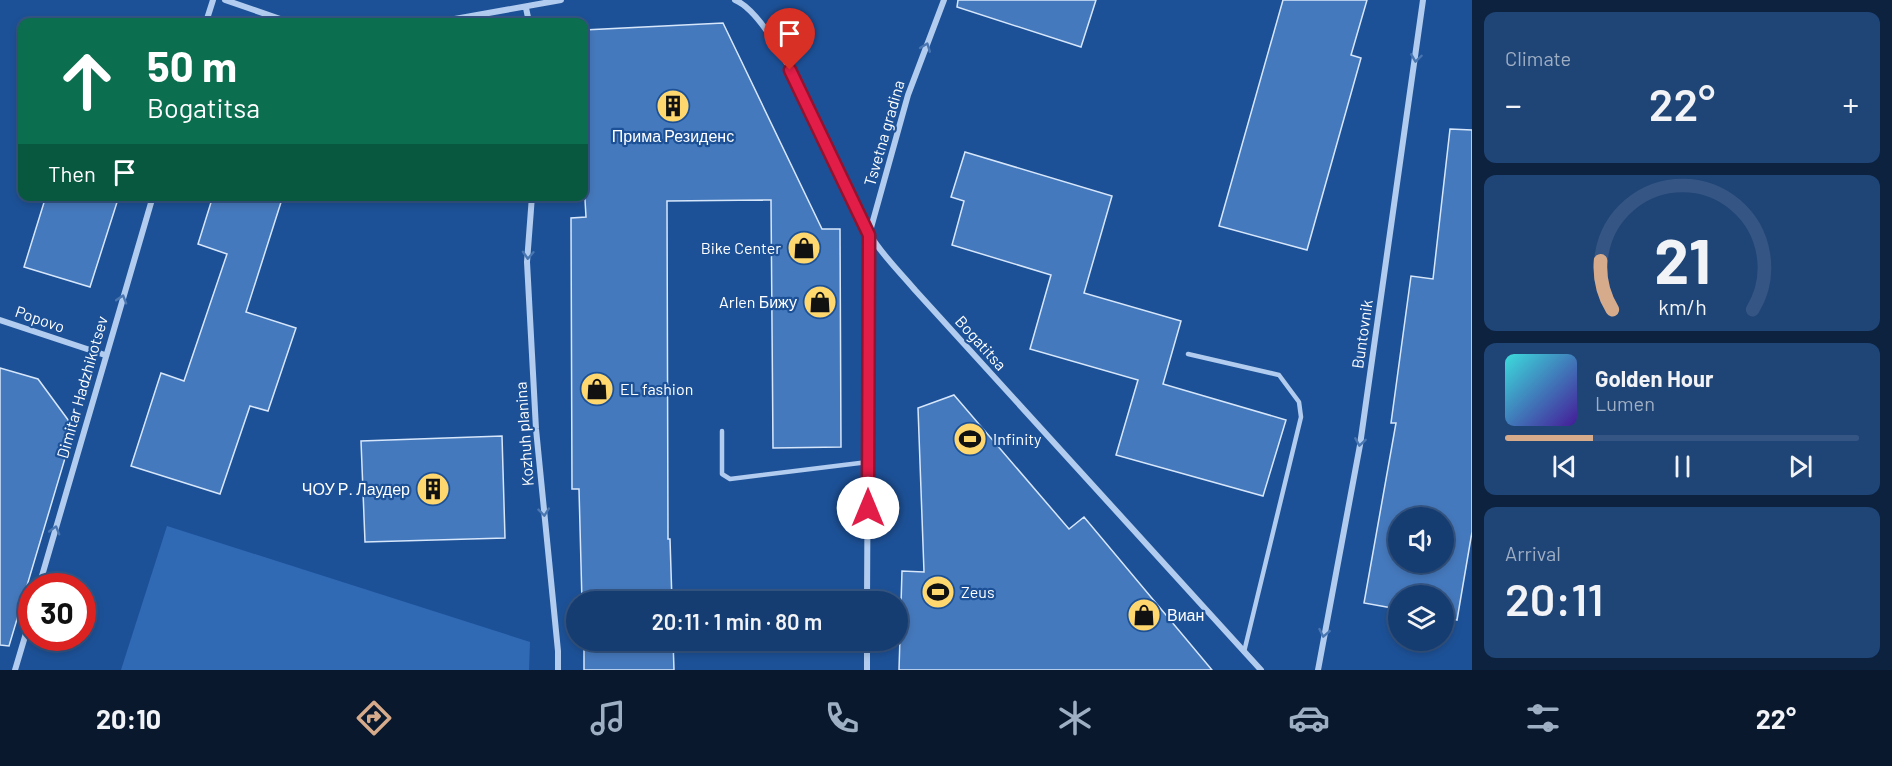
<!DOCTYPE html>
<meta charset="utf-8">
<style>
:root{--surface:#163d71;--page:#1f4476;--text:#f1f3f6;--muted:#9eaec3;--line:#355684;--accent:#d6ab8b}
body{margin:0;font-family:Barlow,sans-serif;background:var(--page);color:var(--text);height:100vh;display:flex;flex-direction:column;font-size:22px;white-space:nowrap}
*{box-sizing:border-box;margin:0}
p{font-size:20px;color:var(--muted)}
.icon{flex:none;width:33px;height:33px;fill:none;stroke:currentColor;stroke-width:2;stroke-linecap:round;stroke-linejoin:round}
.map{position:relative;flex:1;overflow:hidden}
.side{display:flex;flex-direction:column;gap:12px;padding:12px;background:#0c223e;width:420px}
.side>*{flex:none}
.guide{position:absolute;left:18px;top:18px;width:570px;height:183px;border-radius:12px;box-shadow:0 3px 9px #0003,0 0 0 2px var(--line);background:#0b6e4f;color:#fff;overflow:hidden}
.buttons{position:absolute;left:1388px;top:507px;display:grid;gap:12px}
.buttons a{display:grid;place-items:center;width:66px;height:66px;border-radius:50%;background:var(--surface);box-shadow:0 3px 9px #0003,0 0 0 2px var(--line);font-size:30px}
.speed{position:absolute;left:18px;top:573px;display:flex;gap:12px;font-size:30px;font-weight:700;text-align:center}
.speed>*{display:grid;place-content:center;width:78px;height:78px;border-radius:50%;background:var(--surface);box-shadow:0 3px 9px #0003,0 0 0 2px var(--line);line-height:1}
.speed .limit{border:9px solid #d22;background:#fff;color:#111}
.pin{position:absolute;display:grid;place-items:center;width:51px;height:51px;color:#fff;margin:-62px -26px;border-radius:50% 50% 50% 0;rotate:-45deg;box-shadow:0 0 6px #0007}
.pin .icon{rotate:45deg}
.me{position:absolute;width:66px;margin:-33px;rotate:0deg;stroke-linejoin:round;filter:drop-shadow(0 0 4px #0008)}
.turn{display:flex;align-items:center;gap:21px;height:126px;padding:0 30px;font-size:27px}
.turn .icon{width:78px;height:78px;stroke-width:2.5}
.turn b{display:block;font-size:42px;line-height:51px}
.then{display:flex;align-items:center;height:57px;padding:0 30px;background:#0003;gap:12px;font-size:22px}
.big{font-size:45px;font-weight:600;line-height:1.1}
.side .card{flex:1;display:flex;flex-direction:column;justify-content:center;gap:9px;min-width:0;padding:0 21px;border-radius:12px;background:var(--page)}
.side .dial{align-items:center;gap:0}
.dial svg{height:156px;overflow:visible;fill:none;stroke:var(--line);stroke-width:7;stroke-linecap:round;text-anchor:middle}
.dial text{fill:var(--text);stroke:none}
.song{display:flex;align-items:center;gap:18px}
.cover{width:72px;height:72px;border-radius:9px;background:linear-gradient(135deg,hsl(180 70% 55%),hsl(260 70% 35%))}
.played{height:6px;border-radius:3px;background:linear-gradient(90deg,var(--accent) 25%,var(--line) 25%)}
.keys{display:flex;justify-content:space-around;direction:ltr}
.heat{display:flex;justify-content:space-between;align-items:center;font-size:33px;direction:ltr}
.trip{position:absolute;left:566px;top:591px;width:342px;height:60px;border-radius:30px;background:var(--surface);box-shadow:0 3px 9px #0003,0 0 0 2px var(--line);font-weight:600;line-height:60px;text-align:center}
.tabs{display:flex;height:96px;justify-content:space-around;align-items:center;background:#09182d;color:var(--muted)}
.tabs .icon{width:42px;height:42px}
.tabs .selected{color:var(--accent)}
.tabs b{font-size:27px;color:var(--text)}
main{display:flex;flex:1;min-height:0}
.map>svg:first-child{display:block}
.green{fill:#316ab4}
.building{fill:#4579bd;stroke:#d7e7fb;stroke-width:1.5;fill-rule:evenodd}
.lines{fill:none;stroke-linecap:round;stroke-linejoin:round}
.lane{stroke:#b1ccef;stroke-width:4.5}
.street{stroke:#b1ccef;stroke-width:6}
.oneway{stroke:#4976b1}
.route-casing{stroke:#92132f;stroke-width:15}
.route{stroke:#e11d48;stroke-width:10}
.labels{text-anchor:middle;stroke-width:4.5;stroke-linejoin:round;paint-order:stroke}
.street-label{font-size:16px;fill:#fff;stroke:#1d5197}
.poi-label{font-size:16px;fill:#fff;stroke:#1d5197;text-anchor:start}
</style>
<main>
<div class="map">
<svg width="1472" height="670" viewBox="0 0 1472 670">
<rect width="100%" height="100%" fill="#1d5197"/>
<!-- green -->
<path class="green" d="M167,526l363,116 -1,28h-408z"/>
<!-- building -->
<path class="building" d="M958,0h138l-15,47 -124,-40z
M1283,0h84l-16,55 10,3 -54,192 -88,-24z
M723,23l99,206h18l1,218 -68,1 -2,-248 -104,1 1,338h2l2,63h-90l-3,-113h-7l-1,-271 15,-1 -2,-35v-152z
M1450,129l22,1v402l-15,88 -14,-3v-21h-45v13l-34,-6 32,-180h-5l20,-147 22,3zM1398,518h45v44h-45z
M965,152l147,44 -28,97 97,28 -18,63 123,36 -23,76 -147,-41 22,-75 -108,-31 21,-74 -99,-30 12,-44 -13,-4z
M46,196h73l-29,91 -66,-20z
M213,196h70l-37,116 50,16 -28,83 -18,-5 -30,88 -89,-28 30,-93 23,8 43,-127 -29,-10z
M0,368l38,11 36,49 -65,218 -9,-1z
M954,395l115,134 15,-12 128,153h-313l3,-99 22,1 -6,-164z
M502,436l3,102 -140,4 -4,-101z
M584,640h89l1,30h-90z"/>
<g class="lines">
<!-- lane -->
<path class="lane" d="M1188,354l91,21 20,27 2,15 -57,235
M722,431v43l8,5 138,-17"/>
<!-- street -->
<path class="street" d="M225,0l64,22
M735,0c46,19 106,184 134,233 11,20 31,39 46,57l346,380
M526,8l3,14
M206,22l7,-22
M438,22l123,-22
M532,196l-5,66 9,167 22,222v19
M0,320l105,35
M39,586l114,-390
M867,602l2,-367 39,-140 36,-95
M15,670l17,-57
M867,670v-30
M1318,670l42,-225 63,-445"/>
</g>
<!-- one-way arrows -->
<defs><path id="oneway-chevron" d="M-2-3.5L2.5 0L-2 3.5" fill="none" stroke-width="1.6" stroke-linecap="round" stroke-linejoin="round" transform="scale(1.5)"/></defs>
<g class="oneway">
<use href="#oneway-chevron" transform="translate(926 47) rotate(-69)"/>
<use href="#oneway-chevron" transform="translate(1416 58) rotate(98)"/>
<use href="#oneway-chevron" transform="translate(528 255) rotate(93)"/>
<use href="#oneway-chevron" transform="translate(122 299) rotate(-73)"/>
<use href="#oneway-chevron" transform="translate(1360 442) rotate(99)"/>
<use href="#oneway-chevron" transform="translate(544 512) rotate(84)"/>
<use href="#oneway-chevron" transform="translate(55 530) rotate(-74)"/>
<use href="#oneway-chevron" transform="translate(1324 633) rotate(101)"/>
</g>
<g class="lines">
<defs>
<path id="route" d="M790,70l79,165 -1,273"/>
</defs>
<!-- route casing -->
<use href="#route" class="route-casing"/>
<!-- route -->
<use href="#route" class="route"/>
</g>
<!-- icons -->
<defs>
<symbol id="building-disc" viewBox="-11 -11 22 22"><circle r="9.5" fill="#ffd76f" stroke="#1d5197"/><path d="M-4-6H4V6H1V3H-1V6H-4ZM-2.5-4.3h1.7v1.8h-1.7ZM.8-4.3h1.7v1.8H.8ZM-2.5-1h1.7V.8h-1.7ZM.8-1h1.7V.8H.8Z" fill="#111"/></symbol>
<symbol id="shop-disc" viewBox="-11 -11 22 22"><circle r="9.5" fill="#ffd76f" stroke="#1d5197"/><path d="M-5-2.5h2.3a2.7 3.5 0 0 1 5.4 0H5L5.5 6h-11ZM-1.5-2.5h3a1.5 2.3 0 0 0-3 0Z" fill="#111"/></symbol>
<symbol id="stadium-disc" viewBox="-11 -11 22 22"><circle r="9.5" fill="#ffd76f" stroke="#1d5197"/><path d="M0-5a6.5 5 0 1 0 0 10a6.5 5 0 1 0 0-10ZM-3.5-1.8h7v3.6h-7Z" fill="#111"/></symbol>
</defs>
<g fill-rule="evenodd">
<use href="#building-disc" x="654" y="87" width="38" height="38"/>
<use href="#shop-disc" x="785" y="229" width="38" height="38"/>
<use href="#shop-disc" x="801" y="283" width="38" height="38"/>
<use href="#shop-disc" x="578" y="370" width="38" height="38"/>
<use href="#stadium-disc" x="951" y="420" width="38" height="38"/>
<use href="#building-disc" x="414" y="470" width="38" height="38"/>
<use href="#stadium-disc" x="919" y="573" width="38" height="38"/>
<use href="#shop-disc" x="1125" y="596" width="38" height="38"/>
</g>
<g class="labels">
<!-- street labels -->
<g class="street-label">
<text transform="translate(884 133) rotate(-74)" y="6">Tsvetna gradina</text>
<text transform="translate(40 319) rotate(19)" y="6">Popovo</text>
<text transform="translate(1362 334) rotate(-82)" y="6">Buntovnik</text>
<text transform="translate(981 343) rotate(48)" y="6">Bogatitsa</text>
<text transform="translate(82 387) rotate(-74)" y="6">Dimitar Hadzhikotsev</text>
<text transform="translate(524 434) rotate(-94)" y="6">Kozhuh planina</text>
</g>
<!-- poi labels -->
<g class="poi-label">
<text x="673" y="142" text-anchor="middle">Прима Резиденс</text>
<text x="781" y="254" text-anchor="end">Bike Center</text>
<text x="797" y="308" text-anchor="end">Arlen Бижу</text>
<text x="620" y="395">EL fashion</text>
<text x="993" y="445">Infinity</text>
<text x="410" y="495" text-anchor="end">ЧОУ Р. Лаудер</text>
<text x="961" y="598">Zeus</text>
<text x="1167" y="621">Виан</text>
</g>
</g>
</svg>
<div class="buttons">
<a><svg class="icon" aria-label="sound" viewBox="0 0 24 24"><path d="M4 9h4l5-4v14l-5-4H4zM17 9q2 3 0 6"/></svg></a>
<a><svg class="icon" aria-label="layers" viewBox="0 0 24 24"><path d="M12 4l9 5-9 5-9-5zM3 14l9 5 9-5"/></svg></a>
</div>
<div class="speed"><div class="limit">30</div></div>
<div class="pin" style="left:790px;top:70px;background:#d93025"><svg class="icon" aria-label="arrive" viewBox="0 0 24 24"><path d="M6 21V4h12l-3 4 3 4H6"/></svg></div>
<svg class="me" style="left:868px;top:508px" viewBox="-20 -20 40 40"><circle r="19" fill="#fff"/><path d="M0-13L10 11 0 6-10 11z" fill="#e11d48"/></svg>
<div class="trip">20:11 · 1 min · 80 m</div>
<div class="guide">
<div class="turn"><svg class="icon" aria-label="ahead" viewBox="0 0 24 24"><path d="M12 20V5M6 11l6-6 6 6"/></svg><div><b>50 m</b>Bogatitsa</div></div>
<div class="then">Then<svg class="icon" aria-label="arrive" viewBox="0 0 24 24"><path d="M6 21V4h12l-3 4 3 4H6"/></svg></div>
</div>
</div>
<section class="side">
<div class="card"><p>Climate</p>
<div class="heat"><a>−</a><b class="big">22°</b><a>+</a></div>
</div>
<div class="card dial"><svg viewBox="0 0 100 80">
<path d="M14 69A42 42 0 1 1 86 69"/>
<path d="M14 69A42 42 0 0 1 8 44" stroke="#d6ab8b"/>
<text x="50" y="56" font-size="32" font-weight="700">21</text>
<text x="50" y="72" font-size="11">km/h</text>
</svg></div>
<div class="card">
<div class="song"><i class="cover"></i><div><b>Golden Hour</b><p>Lumen</p></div></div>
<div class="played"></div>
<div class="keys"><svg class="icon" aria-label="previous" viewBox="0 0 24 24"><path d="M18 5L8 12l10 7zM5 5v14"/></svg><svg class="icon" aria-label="pause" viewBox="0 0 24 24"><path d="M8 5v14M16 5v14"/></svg><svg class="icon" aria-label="next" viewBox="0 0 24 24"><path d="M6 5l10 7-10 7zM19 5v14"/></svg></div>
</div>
<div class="card"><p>Arrival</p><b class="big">20:11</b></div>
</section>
</main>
<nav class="tabs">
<b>20:10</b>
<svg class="icon selected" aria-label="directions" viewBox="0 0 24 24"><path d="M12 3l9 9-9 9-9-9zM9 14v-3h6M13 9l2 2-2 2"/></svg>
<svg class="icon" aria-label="music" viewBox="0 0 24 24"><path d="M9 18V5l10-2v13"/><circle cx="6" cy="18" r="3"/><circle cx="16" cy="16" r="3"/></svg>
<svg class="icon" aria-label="phone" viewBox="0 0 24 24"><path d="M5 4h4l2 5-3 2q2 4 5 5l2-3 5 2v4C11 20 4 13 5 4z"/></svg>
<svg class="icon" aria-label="climate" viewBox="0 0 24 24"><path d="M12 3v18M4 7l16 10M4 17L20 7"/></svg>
<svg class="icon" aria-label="car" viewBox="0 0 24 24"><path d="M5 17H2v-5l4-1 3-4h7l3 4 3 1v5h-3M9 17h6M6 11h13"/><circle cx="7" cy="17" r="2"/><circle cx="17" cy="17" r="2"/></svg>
<svg class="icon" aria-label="filters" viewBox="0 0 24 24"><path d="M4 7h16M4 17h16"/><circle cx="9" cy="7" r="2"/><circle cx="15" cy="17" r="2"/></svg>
<b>22°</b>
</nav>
